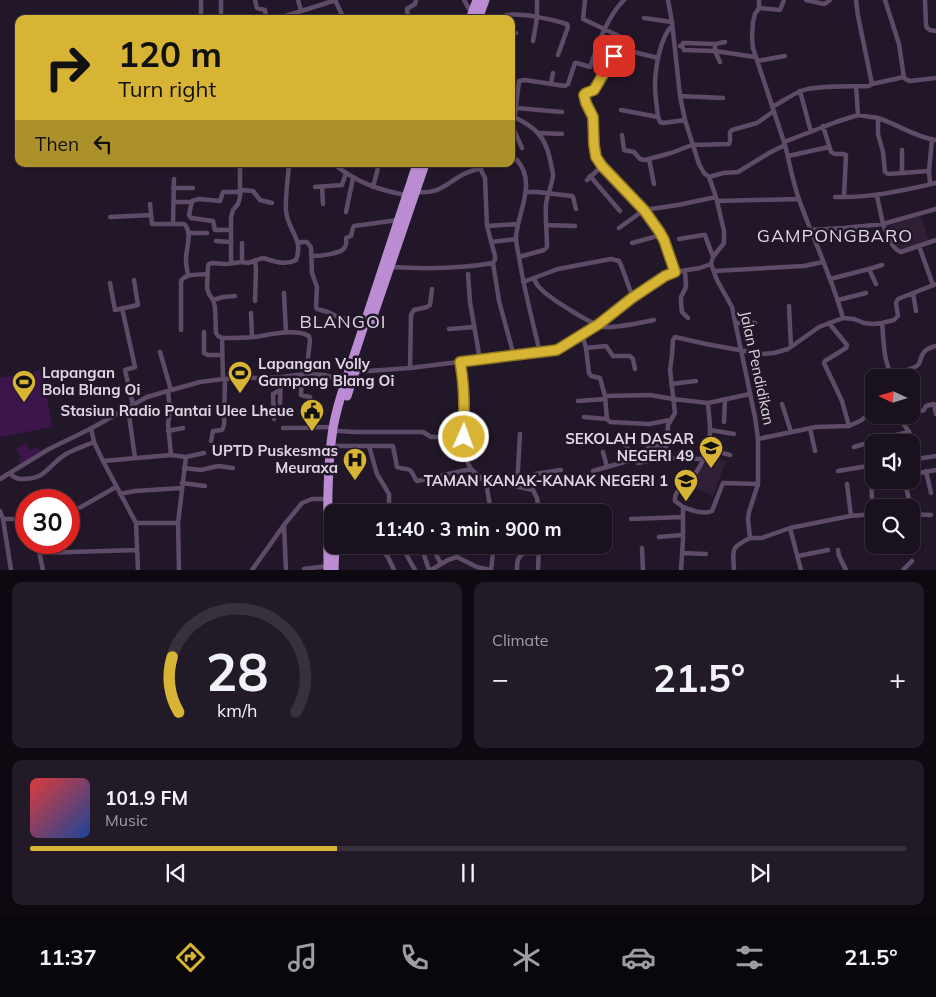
<!DOCTYPE html>
<meta charset="utf-8">
<style>
:root{--surface:#1a111e;--page:#231a27;--text:#f1f3f6;--muted:#9f9da4;--line:#38313c;--accent:#d8b434}
body{margin:0;font-family:Mulish,sans-serif;background:var(--page);color:var(--text);height:100vh;display:flex;flex-direction:column;font-size:19px;white-space:nowrap}
*{box-sizing:border-box;margin:0}
p{font-size:16px;color:var(--muted)}
.icon{flex:none;width:28px;height:28px;fill:none;stroke:currentColor;stroke-width:2;stroke-linecap:round;stroke-linejoin:round}
.map{position:relative;height:570px;overflow:hidden}
.side{display:flex;flex-direction:column;gap:12px;padding:12px;background:#0e0910;flex:1}
.side>*{flex:none}
.guide{position:absolute;left:15px;top:15px;width:500px;height:152px;border-radius:10px;box-shadow:0 1px 4px #0004,0 0 0 1px var(--line);background:#d8b434;color:#111;overflow:hidden}
.needle{width:32px;rotate:274deg}
.fabs{position:absolute;left:865px;top:369px;display:grid;gap:10px}
.fabs a{display:grid;place-items:center;width:55px;height:55px;border-radius:10px;background:var(--surface);box-shadow:0 1px 4px #0004,0 0 0 1px var(--line);font-size:25px}
.speed{position:absolute;left:15px;top:489px;display:flex;gap:10px;font-size:25px;font-weight:700;text-align:center}
.speed>*{display:grid;place-content:center;width:65px;height:65px;border-radius:50%;background:var(--surface);box-shadow:0 1px 4px #0004,0 0 0 1px var(--line);line-height:1}
.speed .limit{border:8px solid #d22;background:#fff;color:#111}
.pin{position:absolute;display:grid;place-items:center;width:42px;height:42px;color:#fff;margin:-21px;border-radius:10px;box-shadow:0 2px 8px #0006}
.me{position:absolute;width:55px;margin:-28px;rotate:2deg;stroke-linejoin:round;filter:drop-shadow(0 0 4px #0008)}
.turn{display:flex;align-items:center;gap:18px;height:105px;padding:0 20px;font-size:22px}
.turn .icon{width:65px;height:65px;stroke-width:2.5}
.turn b{display:block;font-size:35px;line-height:42px}
.then{display:flex;align-items:center;height:48px;padding:0 20px;background:#0003;gap:10px;font-size:19px}
.big{font-size:38px;font-weight:700;line-height:1.1}
.side .card{flex:1;display:flex;flex-direction:column;justify-content:center;gap:8px;min-width:0;padding:0 18px;border-radius:10px;background:var(--page)}
.side .dial{align-items:center;gap:0}
.dial svg{height:130px;overflow:visible;fill:none;stroke:var(--line);stroke-width:7;stroke-linecap:round;text-anchor:middle}
.dial text{fill:var(--text);stroke:none}
.song{display:flex;align-items:center;gap:15px}
.cover{width:60px;height:60px;border-radius:8px;background:linear-gradient(135deg,hsl(0 70% 55%),hsl(220 70% 35%))}
.played{height:5px;border-radius:2px;background:linear-gradient(90deg,var(--accent) 35%,var(--line) 35%)}
.keys{display:flex;justify-content:space-around;direction:ltr}
.heat{display:flex;justify-content:space-between;align-items:center;font-size:28px;direction:ltr}
.side .tiles{flex:1;display:grid;gap:12px;grid-template-columns:1fr 1fr}
.card:last-child{grid-column:span 2}
.trip{position:absolute;left:324px;top:504px;width:288px;height:50px;border-radius:10px;background:var(--surface);box-shadow:0 1px 4px #0004,0 0 0 1px var(--line);font-weight:700;line-height:50px;text-align:center}
.menu{display:flex;height:80px;justify-content:space-around;align-items:center;background:#0a070c;color:var(--muted)}
.menu .icon{width:35px;height:35px}
.menu .on{color:var(--accent)}
.menu b{font-size:22px;color:var(--text)}
.map>svg:first-child{display:block}
.built{fill:#2e1f35}
.green{fill:#3c154d}
.lines{fill:none;stroke-linecap:round;stroke-linejoin:round}
.street{stroke:#5e4b68;stroke-width:4.5}
.highway{stroke:#bb8cd3;stroke-width:9}
.route-casing{stroke:#8c7522;stroke-width:12}
.route{stroke:#d8b434;stroke-width:9}
.labels{text-anchor:middle;stroke-width:5;stroke-linejoin:round;paint-order:stroke}
.poi-label{font-size:15px;font-weight:bold;fill:#ded6e2;stroke:#221728;text-anchor:end}
.street-label{font-size:15px;fill:#ded6e2;stroke:#221728}
.quarter-label{font-size:18px;letter-spacing:1px;fill:#ded6e2;stroke:#221728}
</style>
<div class="map">
<svg width="936" height="570" viewBox="0 0 936 570">
<rect width="100%" height="100%" fill="#221728"/>
<!-- built -->
<path class="built" d="M921,216l8,26 -31,9 -8,-26z
M707,456l19,5 -13,35 -28,-13 3,-7 6,2z"/>
<!-- green -->
<path class="green" d="M42,370l10,57 -52,10v-59z
M26,443l4,7 7,-3 3,4 -19,13 -3,-3 4,-4 -6,-8z"/>
<g class="lines">
<!-- street -->
<path class="street" d="M201,0v16l20,1
M255,0l2,8 8,2 1,9
M298,0l3,10
M335,0l9,19
M464,0l7,12
M585,0l-2,19 38,18 3,4v2l-2,6 -9,7 -18,34 -9,3 -2,2 2,8 7,14 1,28 2,12 6,9 42,44 15,21 5,8 11,33
M668,0l4,22 8,74 5,24 14,44 5,9 5,4 7,20 8,34v12l-11,14 -2,7 6,16 15,27 23,110 3,22v45l-9,28 -1,7 2,19c-20,10 -17,11 -16,32
M806,0l18,4 2,-1 4,-3
M885,0l14,44 5,34 3,2 3,1 26,-3
M925,0l1,25 1,3 3,2 6,1
M759,8l21,2 4,-10
M644,18l28,4
M221,19v-19
M276,19l60,-19
M408,19l-1,-10 8,-5 1,-4
M505,19l1,-4c17,-2 45,4 61,9l1,3 -10,28
M672,26c-12,11 -17,43 -17,60 0,10 2,21 3,31l2,5 3,1 22,-3
M511,32l5,1
M533,41l4,-23v-18
M715,44l10,-2
M680,46h2l1,-3h4l28,1v7l5,11
M682,46l2,4 31,1 40,6
M622,49l36,9
M757,61l28,-5
M551,84l2,-11
M872,84l32,-7
M856,86l2,29
M800,91l11,41
M680,96l43,2
M772,107c10,-5 19,-12 29,-16 16,-6 49,-4 68,-5l3,-2 -14,-68 -2,-16
M516,108l46,4
M621,110l37,7
M514,117c21,10 31,19 36,42 1,5 2,10 3,15 0,10 -6,20 -7,30 -1,14 1,29 1,43l-3,3 -25,7
M511,118h3l1,-3 4,-34 6,-1 40,6 3,-2 7,-21h2l13,4c8,-23 17,-50 34,-67
M878,118c19,6 39,20 58,22
M511,123l11,25
M823,126l8,26 4,2h9l2,1 -2,42
M539,133l23,1
M622,135l2,15 10,2 6,7 5,1 26,-7 21,-8 37,-1 1,-3v-9l2,-2 25,-7 17,-12
M784,142l52,-20 22,-7 20,3v16l5,18 2,20 3,2 41,-3 1,13
M785,145c5,19 8,39 15,57 14,39 32,76 43,116
M788,156l41,-9
M511,159l6,1c20,23 1,51 -1,77 0,8 3,18 4,26 5,30 13,60 20,90
M649,159l5,25
M334,164c22,18 44,26 72,31
M478,164l7,14 2,48 8,30v4l-2,3 6,38 15,55
M929,171l3,-32
M902,173v-23
M590,176l30,35
M709,177l14,-4 15,-1 31,-19 16,-8 -32,-97 -1,-11 1,-15 2,-8 4,-6v-8
M587,180l15,-14
M315,187l27,-2 4,-12
M322,187l1,17
M373,187l6,-23
M173,188h20
M241,190l12,1 7,9 12,3
M415,192c24,2 28,-6 47,-17 6,-3 12,-5 19,-7
M526,192h11l35,4 1,1 3,12
M877,196l6,28 53,-15
M835,197c35,1 67,-6 101,-14
M717,201l82,-2
M173,202h16
M150,204l2,20h32c9,8 2,24 2,35 0,5 1,11 2,16
M346,212l7,-34
M110,217l41,-2
M173,224l1,-45
M547,225l28,1
M487,226l31,-2
M619,228l25,-18 34,-5 38,-8
M231,230h-16l-2,-9 -22,-3 -2,-3 3,-14 7,-2 21,2 3,-9h18
M810,230l34,-2 39,-4c4,9 8,25 18,28l35,-12
M189,233h18
M679,239l24,-4h2l8,22
M216,241l15,1
M491,242l25,-3
M632,243l29,-8
M298,245l2,-3h7l3,4 1,2 1,25 5,14 -1,20 1,2 11,3 12,6 25,6
M919,246l14,39
M312,256c7,0 30,-2 33,-9 2,-2 1,-6 1,-9l5,-2 2,-8 1,-2 44,-6
M242,262v-19
M231,263v-45l2,-8 5,-6 2,-7v-33
M390,267c34,2 69,2 103,-4
M869,269l7,15
M685,271l1,16 -5,10v6l1,9 6,6
M714,271l90,-5 19,-4
M468,274l2,28 10,58
M534,279c2,3 3,7 6,9 9,10 52,37 64,39 15,1 35,-4 50,-7
M830,279l39,-10 13,-4
M523,282l35,-13 53,-10 8,2 2,4 12,33
M110,283l5,27 23,-5 -4,-25
M284,293l2,40
M913,293l3,18
M213,300l10,-3 12,-1
M838,300l28,-7
M255,301l1,-32 -1,-9
M789,306l2,41
M122,308l13,59 -10,3 8,35
M251,313l1,24
M735,323h20
M829,323l18,22 -1,3 -21,13 -1,2 18,38 7,25
M882,323c2,19 1,38 11,55
M449,329l25,-2
M181,330v-49c5,-8 17,-6 26,-7
M204,332v21l4,2h14
M582,334l4,14 3,25 2,3 9,2 5,18 45,-1 23,4 35,4 42,-9
M222,338c10,0 21,0 32,-1 15,-2 41,-9 55,-1l1,5 -4,33
M586,348l20,-2 7,10h17l3,3 2,10
M160,352l11,38
M460,362l4,28v47l3,24 4,8 11,10 51,11 4,8 2,14
M410,368l1,-53 3,-5 13,-3 3,-2 2,-16
M354,372l56,-4 147,-18 42,-26 34,-26 32,-22 10,-4 25,-4 11,-4
M302,374l-1,21 9,2 -2,31
M890,374c7,-2 23,-4 28,-9 2,-2 2,-4 3,-7 2,-8 8,-10 15,-12
M223,379l-1,-41 -4,-2 -2,-3 -1,-26 -2,-7 -4,-6 -2,-6 1,-22 1,-2 3,-1 14,1 16,-2 6,1 15,-5c11,3 22,8 33,2 8,-21 -8,-29 -10,-49 -1,-15 2,-32 3,-47
M671,384l25,-3
M168,391l2,19 -2,14 3,31
M605,396l2,23 3,3 39,2 21,-4
M578,401l27,-2
M280,403l1,-26
M782,404l9,28
M128,408l7,50
M911,411l6,1 7,-2 2,-4 8,-2 2,10
M906,415l-3,1 -2,4 8,12 10,41 17,-3
M584,417l23,2
M274,419l-1,-25 7,-4
M724,422l1,-23
M91,428l3,14 9,19 33,62 2,47
M283,428l50,-1
M810,428l5,23
M710,430l24,4
M168,431l15,-3
M338,431l18,1h67l8,5h33
M758,439l58,-12 33,-1 11,-5 14,-10
M211,441l2,-10 9,-1 2,-5 1,-46
M623,442l15,21 29,-6
M888,442l-1,-5 22,-5
M336,446h57l4,21c14,5 11,-3 19,13l1,1 54,-12
M369,446l8,28 12,20v9l1,4
M854,447l33,-10
M648,448l4,-2 14,-1
M708,449l22,6
M603,452l4,15
M186,457l18,-4
M703,459l-34,-1 -2,-1 -1,-3 2,-29 7,-12 -5,-43 2,-15 1,-15 2,-3 31,7 55,10 13,-1 14,-4 31,-22 24,-9 11,1 10,4 9,1 9,-1 12,-3 4,-4 -2,-13 2,-4 38,-15
M916,459l20,-3
M103,461l68,-6 15,2 -8,66 1,47
M184,468l17,2 17,-4 15,2
M593,471l42,-12
M838,471l36,-6
M926,471l5,22
M10,473c4,5 7,6 13,6 24,0 25,-14 43,-25 8,-5 19,-8 28,-12
M911,474l8,-1
M0,479l49,-30 43,-21 55,-31 21,-6 32,-9 23,-3 58,-2 25,-3 18,1 22,5
M482,479l5,9 4,24
M904,480l5,19
M871,481l2,33
M182,483l23,3
M847,484l4,32
M517,486l3,-52
M533,490l2,-16 26,-4
M120,494l15,-3 47,-3
M47,495v5
M683,507l-8,-6c-2,-13 17,-19 22,-30 3,-5 7,-12 9,-17 7,-16 3,-35 2,-51
M0,511l3,8 8,51
M69,512l12,-5 35,-20
M911,514l20,1
M3,519h23
M631,519l51,-2
M136,523h42
M284,526l2,44
M790,528l60,-12 24,-2
M659,537l23,-2
M750,538h12l28,-10 11,42
M37,542l6,28
M401,545l14,25
M431,545l10,19
M452,545l5,6
M378,546l10,11 6,13
M642,548l1,22
M422,549l7,21
M838,550l1,6 7,14
M39,553l98,-3
M682,553l24,1
M798,556l30,-6
M457,557l1,-12
M304,569l24,-3
M252,570l32,-45 18,-22 10,-4h15
M431,570l17,-10 9,-3 20,10 13,3
M491,570l3,-25
M517,570c0,-7 0,-13 7,-17h14
M538,570l1,-25
M681,570l2,-30v-33c9,3 20,8 29,4l11,-28 35,1
M903,570l9,-9"/>
<!-- highway -->
<path class="highway" d="M470,19l7,-19
M478,19l7,-19
M371,322l54,-158
M347,396l9,-28
M328,570c0,-47 -2,-96 5,-142 3,-17 8,-33 13,-48l71,-216
M334,570l1,-25"/>
</g>
<g class="lines">
<defs>
<path id="route" d="M464,437c0,-25 1,-50 -4,-75l97,-12 42,-26 33,-26 33,-22 10,-4 -11,-32 -5,-9 -15,-21 -42,-44 -6,-9 -2,-12 -1,-28 -7,-14 -2,-8 2,-2 8,-3 20,-34"/>
</defs>
<!-- route casing -->
<use href="#route" class="route-casing"/>
<!-- route -->
<use href="#route" class="route"/>
</g>
<!-- icons -->
<defs>
<symbol id="stadium-pin" viewBox="-11 -11 22 30"><path d="M0 17L-7.5 6A9.5 9.5 0 1 1 7.5 6Z" fill="#d8b434" stroke="#221728"/><path d="M0-5a6.5 5 0 1 0 0 10a6.5 5 0 1 0 0-10ZM-3.5-1.8h7v3.6h-7Z" fill="#111"/></symbol>
<symbol id="civic-pin" viewBox="-11 -11 22 30"><path d="M0 17L-7.5 6A9.5 9.5 0 1 1 7.5 6Z" fill="#d8b434" stroke="#221728"/><path d="M-.6-6.5H3V-4.5H.6V-3L4-1V1h2V6H-6V1h2V-1L-.6-3ZM-1.2 2.5V6h2.4V2.5Z" fill="#111"/></symbol>
<symbol id="school-pin" viewBox="-11 -11 22 30"><path d="M0 17L-7.5 6A9.5 9.5 0 1 1 7.5 6Z" fill="#d8b434" stroke="#221728"/><path d="M0-5L7-2L0 1L-7-2ZM-4 1L0 2.5L4 1V4Q0 6-4 4Z" fill="#111"/></symbol>
<symbol id="hospital-pin" viewBox="-11 -11 22 30"><path d="M0 17L-7.5 6A9.5 9.5 0 1 1 7.5 6Z" fill="#d8b434" stroke="#221728"/><path d="M-5-5h3v3.5h4V-5h3V5h-3V1.5h-4V5h-3Z" fill="#111"/></symbol>
</defs>
<g fill-rule="evenodd">
<use href="#stadium-pin" x="226" y="359" width="28" height="38"/>
<use href="#stadium-pin" x="10" y="368" width="28" height="38"/>
<use href="#civic-pin" x="298" y="397" width="28" height="38"/>
<use href="#school-pin" x="697" y="434" width="28" height="38"/>
<use href="#hospital-pin" x="341" y="446" width="28" height="38"/>
<use href="#school-pin" x="672" y="467" width="28" height="38"/>
</g>
<g class="labels">
<!-- poi labels -->
<g class="poi-label">
<text x="258" y="369" text-anchor="start">Lapangan Volly<tspan x="258" dy="17">Gampong Blang Oi</tspan></text>
<text x="42" y="378" text-anchor="start">Lapangan<tspan x="42" dy="17">Bola Blang Oi</tspan></text>
<text x="294" y="416">Stasiun Radio Pantai Ulee Lheue</text>
<text x="694" y="444">SEKOLAH DASAR<tspan x="694" dy="17">NEGERI 49</tspan></text>
<text x="338" y="456">UPTD Puskesmas<tspan x="338" dy="17">Meuraxa</tspan></text>
<text x="668" y="486">TAMAN KANAK-KANAK NEGERI 1</text>
</g>
<!-- street labels -->
<g class="street-label">
<text transform="translate(757 368) rotate(78)" y="5">Jalan Pendidikan</text>
</g>
<!-- quarter labels -->
<g class="quarter-label">
<text x="835" y="242">GAMPONGBARO</text>
<text x="343" y="328">BLANGOI</text>
</g>
</g>
</svg>
<div class="fabs">
<a><svg class="needle" viewBox="-14 -14 28 28"><path d="M0-13l5 13h-10z" fill="#e53935"/><path d="M0 13l5-13h-10z" fill="#9f9da4"/></svg></a>
<a><svg class="icon" aria-label="sound" viewBox="0 0 24 24"><path d="M4 9h4l5-4v14l-5-4H4zM17 9q2 3 0 6"/></svg></a>
<a><svg class="icon" aria-label="search" viewBox="0 0 24 24"><circle cx="10" cy="10" r="6"/><path d="M15 15l6 6"/></svg></a>
</div>
<div class="speed"><div class="limit">30</div></div>
<div class="pin" style="left:614px;top:56px;background:#d93025"><svg class="icon" aria-label="arrive" viewBox="0 0 24 24"><path d="M6 21V4h12l-3 4 3 4H6"/></svg></div>
<svg class="me" style="left:464px;top:437px" viewBox="-20 -20 40 40"><circle r="17" fill="#d8b434" stroke="#fff" stroke-width="3"/><path d="M0-11L8 9 0 5-8 9z" fill="#fff"/></svg>
<div class="trip">11:40 · 3 min · 900 m</div>
<div class="guide">
<div class="turn"><svg class="icon" aria-label="right" viewBox="0 0 24 24"><path d="M7 20v-9h11M14 6l5 5-5 5"/></svg><div><b>120 m</b>Turn right</div></div>
<div class="then">Then<svg class="icon" aria-label="left" viewBox="0 0 24 24"><path d="M17 20v-9H6M10 6l-5 5 5 5"/></svg></div>
</div>
</div>
<section class="side">
<div class="tiles">
<div class="card dial"><svg viewBox="0 0 100 80">
<path d="M14 69A42 42 0 1 1 86 69"/>
<path d="M14 69A42 42 0 0 1 10 35" stroke="#d8b434"/>
<text x="50" y="56" font-size="32" font-weight="700">28</text>
<text x="50" y="72" font-size="11">km/h</text>
</svg></div>
<div class="card"><p>Climate</p>
<div class="heat"><a>−</a><b class="big">21.5°</b><a>+</a></div>
</div>
<div class="card">
<div class="song"><i class="cover"></i><div><b>101.9 FM</b><p>Music</p></div></div>
<div class="played"></div>
<div class="keys"><svg class="icon" aria-label="previous" viewBox="0 0 24 24"><path d="M18 5L8 12l10 7zM5 5v14"/></svg><svg class="icon" aria-label="pause" viewBox="0 0 24 24"><path d="M8 5v14M16 5v14"/></svg><svg class="icon" aria-label="next" viewBox="0 0 24 24"><path d="M6 5l10 7-10 7zM19 5v14"/></svg></div>
</div>
</div>
</section>
<nav class="menu">
<b>11:37</b>
<svg class="icon on" aria-label="directions" viewBox="0 0 24 24"><path d="M12 3l9 9-9 9-9-9zM9 14v-3h6M13 9l2 2-2 2"/></svg>
<svg class="icon" aria-label="music" viewBox="0 0 24 24"><path d="M9 18V5l10-2v13"/><circle cx="6" cy="18" r="3"/><circle cx="16" cy="16" r="3"/></svg>
<svg class="icon" aria-label="phone" viewBox="0 0 24 24"><path d="M5 4h4l2 5-3 2q2 4 5 5l2-3 5 2v4C11 20 4 13 5 4z"/></svg>
<svg class="icon" aria-label="climate" viewBox="0 0 24 24"><path d="M12 3v18M4 7l16 10M4 17L20 7"/></svg>
<svg class="icon" aria-label="car" viewBox="0 0 24 24"><path d="M5 17H2v-5l4-1 3-4h7l3 4 3 1v5h-3M9 17h6M6 11h13"/><circle cx="7" cy="17" r="2"/><circle cx="17" cy="17" r="2"/></svg>
<svg class="icon" aria-label="filters" viewBox="0 0 24 24"><path d="M4 7h16M4 17h16"/><circle cx="9" cy="7" r="2"/><circle cx="15" cy="17" r="2"/></svg>
<b>21.5°</b>
</nav>
